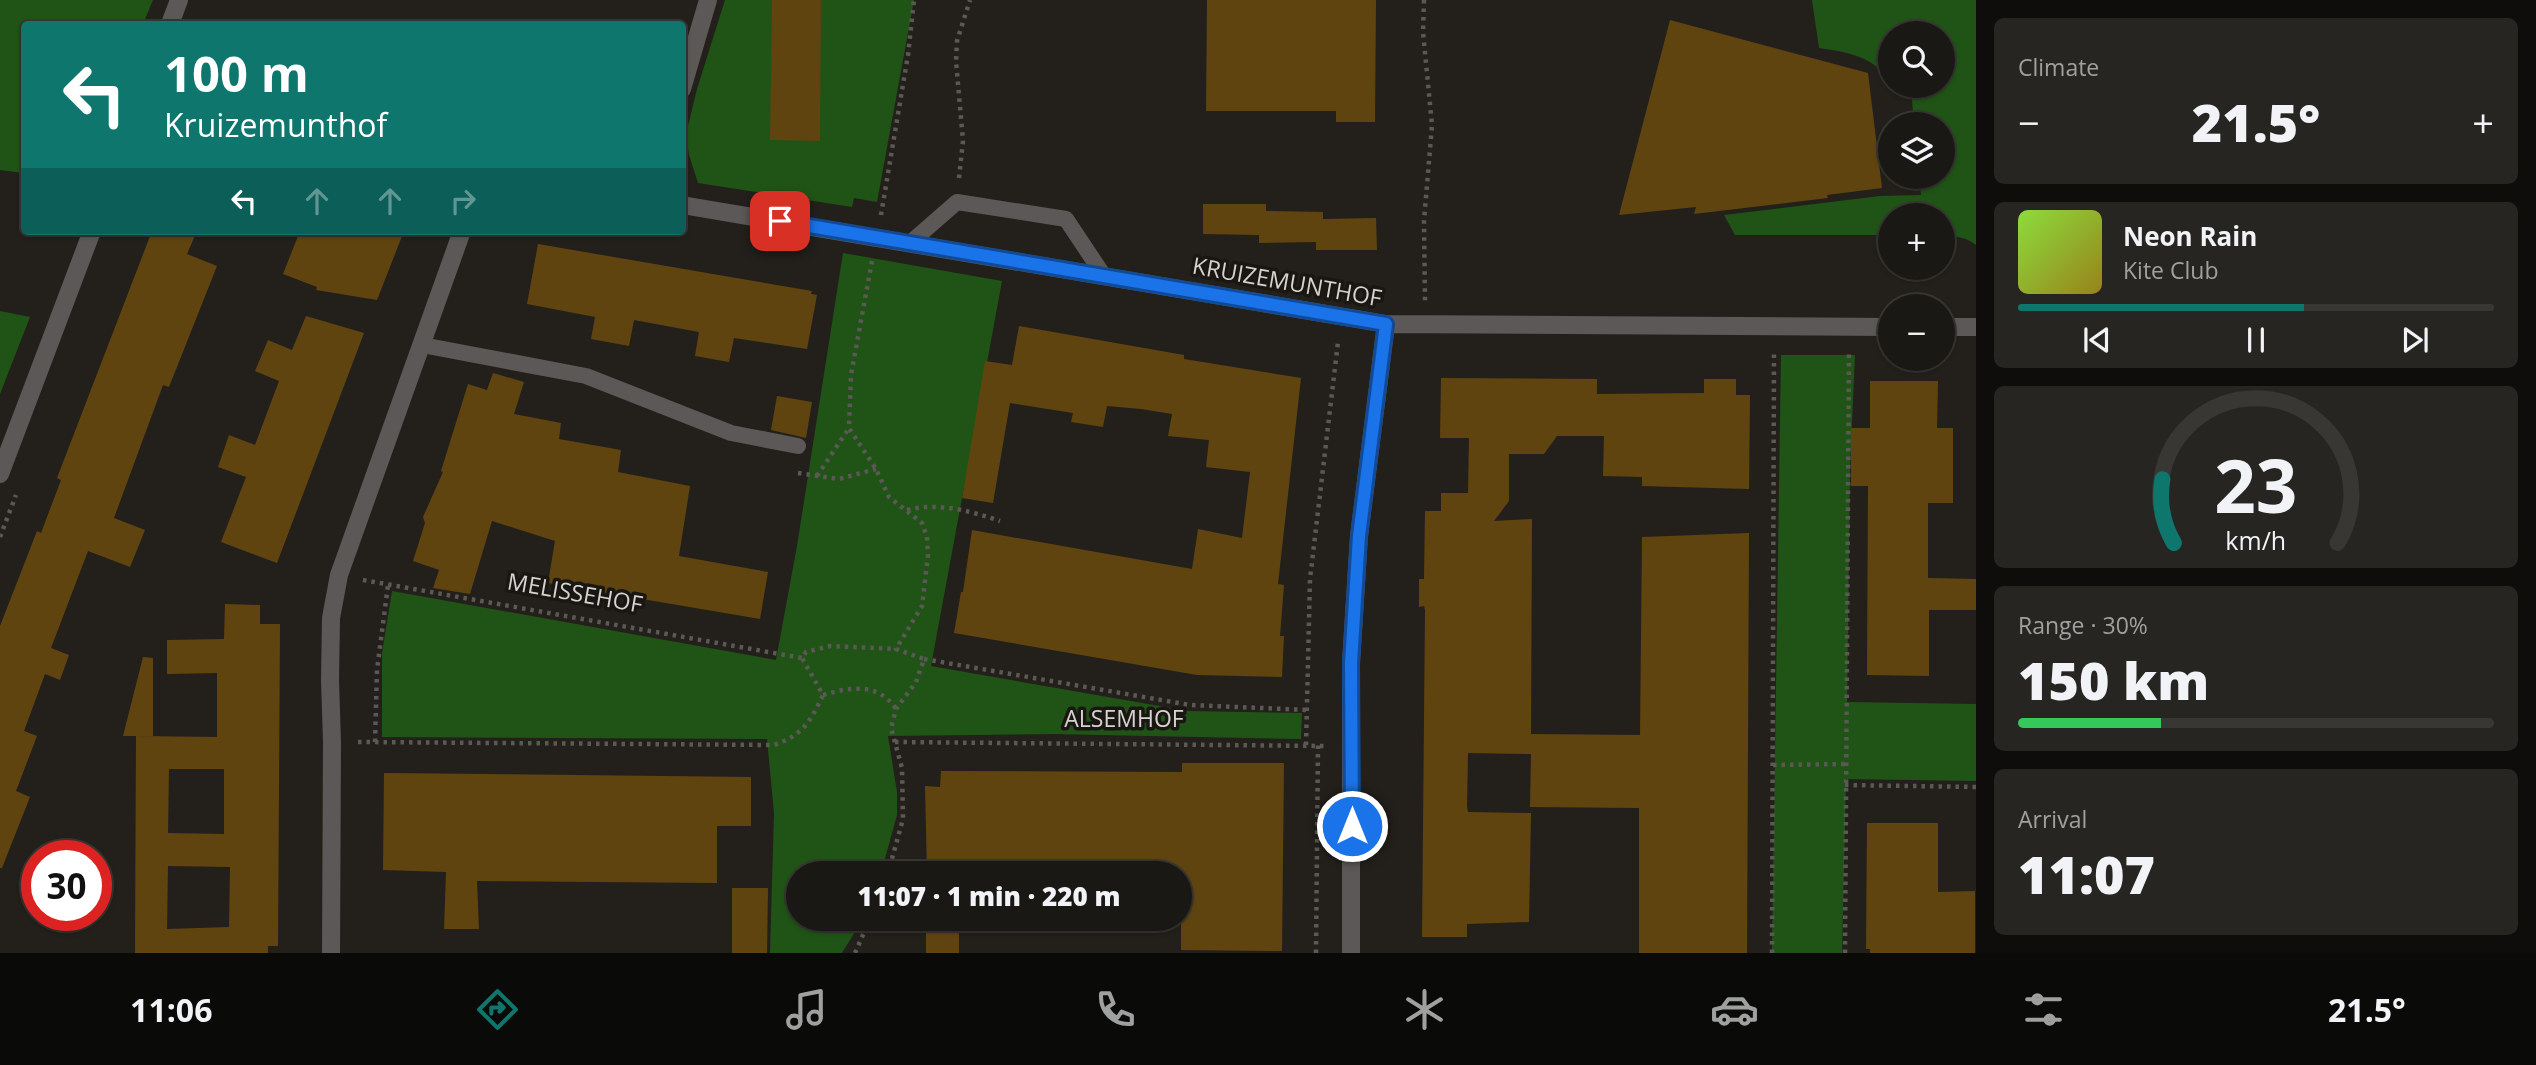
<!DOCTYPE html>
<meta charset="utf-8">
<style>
:root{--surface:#1a1815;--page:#272522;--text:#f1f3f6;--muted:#9fa0a0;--line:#383734;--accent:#0f766e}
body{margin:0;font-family:"Open Sans",sans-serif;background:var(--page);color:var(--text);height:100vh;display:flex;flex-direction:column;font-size:26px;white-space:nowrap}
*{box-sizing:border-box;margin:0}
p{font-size:23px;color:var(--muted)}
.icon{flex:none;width:38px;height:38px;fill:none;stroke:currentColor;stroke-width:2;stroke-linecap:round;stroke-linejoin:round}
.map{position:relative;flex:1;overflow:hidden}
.details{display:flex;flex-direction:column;gap:18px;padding:18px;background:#0e0d0c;width:560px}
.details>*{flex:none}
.banner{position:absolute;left:21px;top:21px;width:665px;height:214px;border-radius:7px;box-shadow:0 2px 5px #0004,0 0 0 2px var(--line);background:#0f766e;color:#fff;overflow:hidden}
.tools{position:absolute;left:1878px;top:21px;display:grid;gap:14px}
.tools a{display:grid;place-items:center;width:77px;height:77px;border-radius:50%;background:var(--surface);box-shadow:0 2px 5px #0004,0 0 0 2px var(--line);font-size:35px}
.speed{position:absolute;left:21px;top:840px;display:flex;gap:14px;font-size:35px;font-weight:700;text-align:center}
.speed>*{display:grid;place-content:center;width:91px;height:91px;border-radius:50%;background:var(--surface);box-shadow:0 2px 5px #0004,0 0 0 2px var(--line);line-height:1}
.speed .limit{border:10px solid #d22;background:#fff;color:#111}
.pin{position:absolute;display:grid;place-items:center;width:60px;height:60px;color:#fff;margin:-30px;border-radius:14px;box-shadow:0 4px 10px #0006}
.me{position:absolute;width:77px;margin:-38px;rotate:0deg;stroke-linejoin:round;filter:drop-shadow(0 0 5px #0008)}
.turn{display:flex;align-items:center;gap:24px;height:147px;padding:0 28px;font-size:32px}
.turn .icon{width:91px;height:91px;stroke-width:2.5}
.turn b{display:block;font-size:49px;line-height:60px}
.lanes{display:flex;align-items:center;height:66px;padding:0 28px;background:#0003;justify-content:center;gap:35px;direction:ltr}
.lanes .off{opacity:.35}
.big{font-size:52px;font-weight:800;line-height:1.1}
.details .card{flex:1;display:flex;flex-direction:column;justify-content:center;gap:10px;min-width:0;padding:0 24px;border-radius:10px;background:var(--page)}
.details .dial{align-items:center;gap:0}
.dial svg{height:182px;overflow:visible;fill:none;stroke:var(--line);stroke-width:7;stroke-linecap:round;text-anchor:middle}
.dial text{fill:var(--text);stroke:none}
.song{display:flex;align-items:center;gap:21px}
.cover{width:84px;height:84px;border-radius:10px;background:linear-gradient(135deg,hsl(90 70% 55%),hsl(50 70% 35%))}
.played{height:7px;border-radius:4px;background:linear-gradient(90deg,var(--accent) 60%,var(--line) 60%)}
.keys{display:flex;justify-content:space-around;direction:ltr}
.heat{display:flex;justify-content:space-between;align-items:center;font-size:38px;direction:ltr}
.charge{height:10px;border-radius:5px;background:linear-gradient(90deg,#34c759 30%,var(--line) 0)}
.trip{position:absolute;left:786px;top:861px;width:406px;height:70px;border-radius:35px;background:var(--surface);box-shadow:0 2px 5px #0004,0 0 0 2px var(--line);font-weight:800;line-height:70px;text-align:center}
.menu{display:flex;height:112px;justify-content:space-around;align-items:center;background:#0a0a08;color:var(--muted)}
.menu .icon{width:49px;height:49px}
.menu .active{color:var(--accent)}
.menu b{font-size:32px;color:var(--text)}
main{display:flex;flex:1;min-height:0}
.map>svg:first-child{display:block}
.green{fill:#1f5416}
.building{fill:#604410;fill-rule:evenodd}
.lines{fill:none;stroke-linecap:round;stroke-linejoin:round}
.path{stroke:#5b5855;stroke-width:4.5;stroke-dasharray:3.5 5;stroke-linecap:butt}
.lane{stroke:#5b5857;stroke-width:16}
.street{stroke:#5b5857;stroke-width:18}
.route-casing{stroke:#114b97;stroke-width:18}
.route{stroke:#1a73e8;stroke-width:12}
.labels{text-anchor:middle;stroke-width:7;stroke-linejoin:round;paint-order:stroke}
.street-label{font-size:23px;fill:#d5d3d0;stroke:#1a1713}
</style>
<main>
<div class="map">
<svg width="1976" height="953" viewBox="0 0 1976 953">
<rect width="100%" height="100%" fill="#23201c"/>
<!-- green -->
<path class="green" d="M0,0h153l-10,24h-119v149l-24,-3z
M725,0h189l-37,202 -23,-4 -2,9 -154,-24 -9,-28 -3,-21 11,-45z
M1812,0h164v245c-10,-8 -21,-9 -33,-10l-1,-20h-52v20h-155l-11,-20 156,-19 41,-1 -2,-18h23v-53h-28l-2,-24 6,-14h24v-53h-52v38l-4,5c-17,-21 -41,-24 -67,-28z
M843,253l159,28 -71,385 257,45 114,2 -1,26 -249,-5 -164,2 9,56v23l-16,58h-83v46h64l-1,3 -19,31h-72l4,-140 -7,-74 -385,-2v-84l10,-62 384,69 21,-114z
M0,311l30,6 -30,77z
M1781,355h74l-5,113 -3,234 129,2v77l-130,-2 -4,174h-70z"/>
<!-- building -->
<path class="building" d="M772,0h49l-1,141 -50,-1z
M1207,0h169l-1,122h-39v-11h-130z
M1670,20l198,53 14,115 -55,7 1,3 -134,16 2,-7 -77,8z
M1203,204h63v7l57,1v7l53,-1 1,32h-61v-8l-57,1v-8l-56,-1z
M152,231h45l-10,23 30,12 -48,121 -6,-2 -49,133 31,12 -15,37 -42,-16 -37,97 18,7 -9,25 -15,-6 -21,57 13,5 -21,55 14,6 -28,71h-2v-242l37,-95 4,2 20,-53 -4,-2z
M300,231h104l-27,69 -61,-10 1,-3 -34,-13z
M538,244l274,47 -1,3 6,1 -10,54 -73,-11 -5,24 -34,-6 4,-24 -65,-12 -5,26 -38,-7 4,-22 -68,-13z
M306,316l58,17 -87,230 -56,-21 25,-65 -28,-10 11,-32 26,10 24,-64 -24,-10 13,-31 24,10z
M1019,326l165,29v4l117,19 -23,206 6,1 -4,51h4l-2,41 -85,-2 -243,-42 7,-41h2l9,-62 220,39 6,-40 44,9 8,-66 -44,-5 3,-27 -41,-4 4,-22 -31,-5 -34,-3 -4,21 -32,-5 2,-9 -63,-10 -17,100 -31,-5 23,-137 27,4z
M493,373l31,9 -10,32 47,9 -2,16 62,11 -3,22 72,14 -11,70 89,16 -8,47 -212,-36 7,-42 -63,-20 -22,73 -37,-6 6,-18 -26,-9 12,-38 -2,-6 20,-45 -2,-1 27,-87 19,6z
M1441,378l156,1v15l107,-1v-14h32v16h14l-1,94 -107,-3v-9l-39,-1 1,-40h-47l-13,18h-35v47l-15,20 38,-2 -1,215 109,1 2,-198 107,-4 -2,420h-108v-145l-109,-1 1,-53 -63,-1 -1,53 1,6 63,1 -2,109 -62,2v13h-45l3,-327 -1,-4 -5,1v-28h5l1,-68h16v-18h27l1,-55h-29z
M1870,381h68l-1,47h16v75h-25v75l48,1v31h-47v66l-62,-1 1,-189h-17v-58h19z
M777,396l35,6 -6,36 -35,-8z
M225,604l35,1v19h20l-2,322h-10v7h-133l1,-217 81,1v-64l-50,1v-34l57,-1zM169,769h55v65l-56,-1zM168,866l62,1 -1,60 -62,2z
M143,657l10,1v78h-30z
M1182,763h102l-2,188 -101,-1v-77h-254l-2,-87 15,1 1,-16 241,1z
M384,773l367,4v49h-34v57l-240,-2 2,48h-35l2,-57 -63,-2z
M1867,823h71v69l37,-1v62h-105v-4h-4z
M732,888h36l-1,65h-35z
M926,919h33v34h-33z"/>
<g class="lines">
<!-- path -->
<path class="path" d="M1424,0l-1,32 9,93 -8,96 1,80
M959,178l4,-37 -7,-80 1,-20 13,-41
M881,215l27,-160 6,-55
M872,261l-21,114 -2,53 27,41 13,28 33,26 5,14 1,18 -6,51 -26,43 28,10 -8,23 -20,27 -5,19 11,40 1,51 -15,54
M798,473l41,6 37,-10
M817,476l32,-48
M907,510c32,-8 63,1 93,11
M0,537l16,-42
M363,580l439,78
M924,659l266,46 118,5
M823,695c27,-8 55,-13 73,14
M358,742l416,3c29,-10 36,-23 49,-50l-21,-37 4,-6 24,-6 66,3
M375,742l2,-72 11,-85
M895,742l431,4
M1306,745l4,-166 28,-237
M1773,765l72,-1
M1845,785l131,2
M855,953l15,-34
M1316,953l2,-208
M1772,953l2,-601
M1845,953l4,-601"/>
<!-- lane -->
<path class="lane" d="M910,243l47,-41 109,17 38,57
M422,345l164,31 145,57 67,13"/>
<!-- street -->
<path class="street" d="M170,24l9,-24
M682,89l26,-89
M682,205l704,119 504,3
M1942,327h34
M0,474l92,-243
M331,953l1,-211 -2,-62 1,-62 8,-43 123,-344
M1351,953v-290l8,-127 27,-212"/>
</g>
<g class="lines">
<defs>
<path id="route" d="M780,221l606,103 -27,212 -8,127 1,163"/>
</defs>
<!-- route casing -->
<use href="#route" class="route-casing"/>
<!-- route -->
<use href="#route" class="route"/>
</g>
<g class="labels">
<!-- street labels -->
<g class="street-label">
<text transform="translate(1287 282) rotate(10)" y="8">KRUIZEMUNTHOF</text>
<text transform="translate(575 593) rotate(10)" y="8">MELISSEHOF</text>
<text x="1124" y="727">ALSEMHOF</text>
</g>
</g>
</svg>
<div class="tools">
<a><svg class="icon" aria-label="search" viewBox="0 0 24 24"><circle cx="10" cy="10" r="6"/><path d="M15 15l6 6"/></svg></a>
<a><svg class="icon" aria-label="layers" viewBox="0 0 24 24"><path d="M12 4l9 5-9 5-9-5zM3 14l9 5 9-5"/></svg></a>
<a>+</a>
<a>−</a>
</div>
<div class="speed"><div class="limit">30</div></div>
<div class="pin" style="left:780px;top:221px;background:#d93025"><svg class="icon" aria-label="arrive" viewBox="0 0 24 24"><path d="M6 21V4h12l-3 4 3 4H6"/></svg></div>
<svg class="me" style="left:1352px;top:826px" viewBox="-20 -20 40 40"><circle r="17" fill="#1a73e8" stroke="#fff" stroke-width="3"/><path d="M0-11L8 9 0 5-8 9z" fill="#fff"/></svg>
<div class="trip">11:07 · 1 min · 220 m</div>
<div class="banner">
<div class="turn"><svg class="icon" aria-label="left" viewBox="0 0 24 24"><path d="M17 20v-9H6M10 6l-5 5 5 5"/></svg><div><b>100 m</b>Kruizemunthof</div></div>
<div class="lanes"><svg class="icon" aria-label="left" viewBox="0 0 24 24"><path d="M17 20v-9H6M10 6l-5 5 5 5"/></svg><svg class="icon off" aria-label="ahead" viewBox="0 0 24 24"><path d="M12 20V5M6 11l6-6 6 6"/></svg><svg class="icon off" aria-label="ahead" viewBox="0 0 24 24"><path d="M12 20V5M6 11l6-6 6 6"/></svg><svg class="icon off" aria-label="right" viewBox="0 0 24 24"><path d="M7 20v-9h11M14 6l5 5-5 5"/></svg></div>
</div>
</div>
<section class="details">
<div class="card"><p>Climate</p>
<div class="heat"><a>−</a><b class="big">21.5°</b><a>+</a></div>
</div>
<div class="card">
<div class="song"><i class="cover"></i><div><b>Neon Rain</b><p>Kite Club</p></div></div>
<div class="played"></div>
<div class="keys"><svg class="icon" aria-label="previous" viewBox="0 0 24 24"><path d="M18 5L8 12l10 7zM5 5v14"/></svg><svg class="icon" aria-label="pause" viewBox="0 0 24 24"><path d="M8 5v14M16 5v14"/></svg><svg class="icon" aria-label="next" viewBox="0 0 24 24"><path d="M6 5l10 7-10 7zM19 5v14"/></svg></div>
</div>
<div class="card dial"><svg viewBox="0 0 100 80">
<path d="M14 69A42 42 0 1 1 86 69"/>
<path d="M14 69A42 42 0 0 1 9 41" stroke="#0f766e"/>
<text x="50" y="56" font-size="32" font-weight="700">23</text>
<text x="50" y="72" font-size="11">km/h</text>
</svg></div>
<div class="card"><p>Range · 30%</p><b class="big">150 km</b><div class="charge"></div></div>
<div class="card"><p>Arrival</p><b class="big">11:07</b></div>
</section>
</main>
<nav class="menu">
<b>11:06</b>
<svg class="icon active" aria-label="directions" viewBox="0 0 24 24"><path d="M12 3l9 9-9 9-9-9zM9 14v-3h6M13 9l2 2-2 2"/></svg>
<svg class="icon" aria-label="music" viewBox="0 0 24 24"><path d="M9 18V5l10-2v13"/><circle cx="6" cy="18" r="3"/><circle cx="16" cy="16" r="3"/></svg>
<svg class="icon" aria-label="phone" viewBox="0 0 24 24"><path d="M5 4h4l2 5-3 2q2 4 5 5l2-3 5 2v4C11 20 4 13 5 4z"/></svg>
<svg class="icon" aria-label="climate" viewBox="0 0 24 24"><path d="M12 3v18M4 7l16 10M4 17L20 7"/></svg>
<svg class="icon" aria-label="car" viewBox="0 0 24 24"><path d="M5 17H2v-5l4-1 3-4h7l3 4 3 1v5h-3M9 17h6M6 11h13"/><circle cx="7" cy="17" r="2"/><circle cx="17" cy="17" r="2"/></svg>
<svg class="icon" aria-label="filters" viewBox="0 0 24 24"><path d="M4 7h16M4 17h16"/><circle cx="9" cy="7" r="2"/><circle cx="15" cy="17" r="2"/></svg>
<b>21.5°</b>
</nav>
